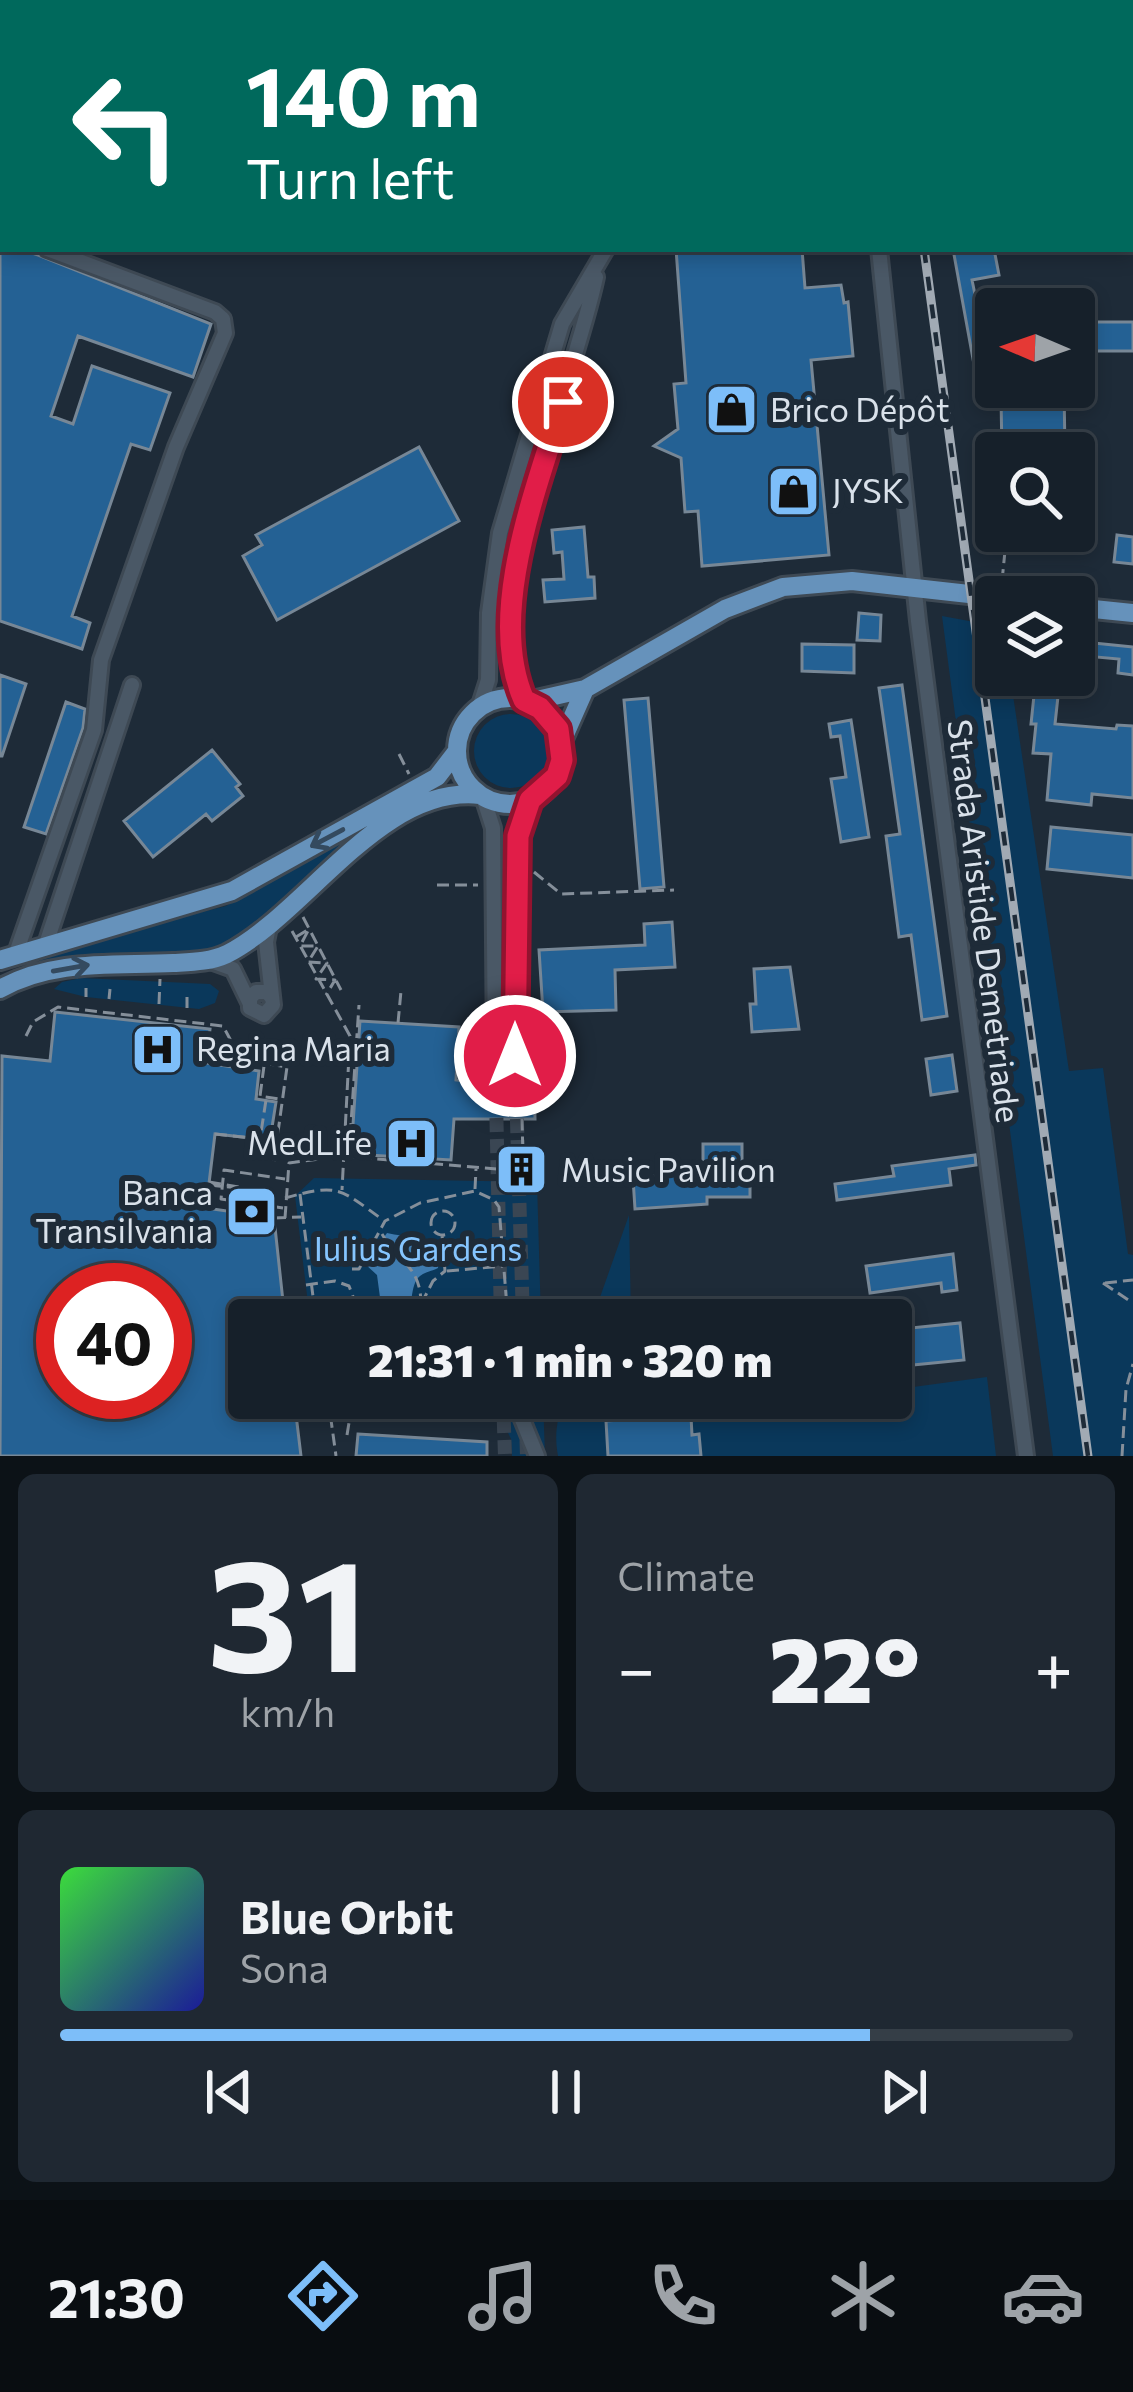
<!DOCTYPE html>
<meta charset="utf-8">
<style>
:root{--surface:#16202a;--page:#1f2832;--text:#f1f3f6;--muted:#9ea3a8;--line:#353e47;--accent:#7dbef9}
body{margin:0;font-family:Commissioner,sans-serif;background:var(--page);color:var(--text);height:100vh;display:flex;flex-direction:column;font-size:45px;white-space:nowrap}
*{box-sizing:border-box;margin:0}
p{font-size:39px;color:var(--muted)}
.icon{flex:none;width:66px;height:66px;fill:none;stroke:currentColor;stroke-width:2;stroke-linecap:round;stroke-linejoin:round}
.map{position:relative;height:1456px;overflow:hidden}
.details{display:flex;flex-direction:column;gap:18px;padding:18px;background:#0c1217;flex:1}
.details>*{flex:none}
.banner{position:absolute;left:0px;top:0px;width:1134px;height:252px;box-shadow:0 6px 18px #0003,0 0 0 3px var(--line);background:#00695c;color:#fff;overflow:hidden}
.needle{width:78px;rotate:272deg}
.controls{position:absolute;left:975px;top:288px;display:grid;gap:24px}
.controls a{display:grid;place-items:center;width:120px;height:120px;border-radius:12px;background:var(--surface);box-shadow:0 6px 18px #0003,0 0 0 3px var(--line);font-size:60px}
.speed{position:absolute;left:36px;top:1263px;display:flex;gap:24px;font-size:60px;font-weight:700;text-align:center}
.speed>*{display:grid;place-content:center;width:156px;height:156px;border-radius:50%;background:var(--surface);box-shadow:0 6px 18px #0003,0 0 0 3px var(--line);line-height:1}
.speed .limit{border:18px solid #d22;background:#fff;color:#111}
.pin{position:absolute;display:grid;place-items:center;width:102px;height:102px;color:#fff;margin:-51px;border:6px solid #fff;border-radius:50%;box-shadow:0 3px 12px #0007}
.me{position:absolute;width:132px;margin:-66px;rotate:0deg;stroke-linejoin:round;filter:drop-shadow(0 0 9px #0008)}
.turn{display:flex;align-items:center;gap:42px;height:252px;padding:0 48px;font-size:54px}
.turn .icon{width:156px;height:156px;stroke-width:2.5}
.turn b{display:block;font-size:84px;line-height:102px}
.big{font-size:90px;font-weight:800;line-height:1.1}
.details .card{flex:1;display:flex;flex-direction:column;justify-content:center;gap:18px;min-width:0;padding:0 42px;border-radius:18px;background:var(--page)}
.details .dial{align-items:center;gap:0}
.dial b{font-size:156px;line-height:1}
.song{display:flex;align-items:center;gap:36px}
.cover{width:144px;height:144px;border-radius:18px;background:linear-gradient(135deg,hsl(120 70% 55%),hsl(240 70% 35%))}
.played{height:12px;border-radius:6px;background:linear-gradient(90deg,var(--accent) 80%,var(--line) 80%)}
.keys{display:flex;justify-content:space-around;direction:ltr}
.heat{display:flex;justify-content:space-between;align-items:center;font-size:66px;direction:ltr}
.details .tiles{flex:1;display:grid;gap:18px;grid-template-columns:1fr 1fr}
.card:last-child{grid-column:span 2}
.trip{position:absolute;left:228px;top:1299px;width:684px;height:120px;border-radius:12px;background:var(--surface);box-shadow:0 6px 18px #0003,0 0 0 3px var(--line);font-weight:800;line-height:120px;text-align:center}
.dock{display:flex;height:192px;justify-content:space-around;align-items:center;background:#090d11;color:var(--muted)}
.dock .icon{width:84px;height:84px}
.dock .active{color:var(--accent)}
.dock b{font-size:54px;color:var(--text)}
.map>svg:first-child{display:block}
.green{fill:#0a385b}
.water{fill:#3f7baf}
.building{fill:#246194;stroke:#778796;stroke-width:3;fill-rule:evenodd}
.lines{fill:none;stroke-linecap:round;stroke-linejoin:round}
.minor-tunnel{stroke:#3a4653;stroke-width:14;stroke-dasharray:14 7;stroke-linecap:butt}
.minor-casing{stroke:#3e4954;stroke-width:20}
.major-casing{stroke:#3e4954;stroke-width:24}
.path{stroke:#858f9a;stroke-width:3;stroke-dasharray:12 6;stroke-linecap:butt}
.minor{stroke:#4a5866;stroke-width:14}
.major{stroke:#6692bb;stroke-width:18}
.rail-casing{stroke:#a1aab4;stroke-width:9}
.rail{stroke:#1e2b38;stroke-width:4.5;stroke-dasharray:14;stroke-linecap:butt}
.oneway{stroke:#344a5f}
.route-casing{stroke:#92132f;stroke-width:30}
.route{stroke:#e11d48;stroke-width:21}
.labels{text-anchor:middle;stroke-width:12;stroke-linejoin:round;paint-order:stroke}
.poi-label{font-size:33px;fill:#d9e1ea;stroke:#1e2b38;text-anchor:start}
.street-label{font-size:33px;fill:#d9e1ea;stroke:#1e2b38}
.park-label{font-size:33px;fill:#85c5ff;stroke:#1e2b38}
</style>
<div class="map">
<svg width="1133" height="1456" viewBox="0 0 1133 1456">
<rect width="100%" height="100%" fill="#1e2b38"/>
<!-- green -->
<path class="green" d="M942,616l54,10v49h14l59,396 34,-3 25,186 5,1v201h-80z
M474 751a37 37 0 1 1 74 0a37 37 0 1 1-74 0Z
M342,839l-4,11 -71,71 -50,29 -175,19 -4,-16 188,-47z
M81,978l129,6 9,7 -4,12 -16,6 -113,-12 -32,-8 8,-7z
M314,1178l223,4 4,138h-231l-15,-124z
M629,1215l2,105h-39z
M987,1377l9,79h-438c-4,-23 -1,-37 7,-58h67l1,13 67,-5 1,-8h190v-8z
M453,1398h90l2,58h-33l-1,-17 -19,-39z"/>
<!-- water -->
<path class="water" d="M387,1233c19,5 41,0 53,18l-2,17c-6,3 -13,4 -18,8 -11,9 -6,32 -15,44h-22l-6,-45 -12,-11z"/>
<!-- building -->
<path class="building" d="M0,249h20l18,6 173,69 -18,53 -115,-41 -27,80 22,8 19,-58 78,27 -20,57 -19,-6 -59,172 18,7 -8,26 -82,-28z
M676,249h126l3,39 36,-3 3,18 4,-1 5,54 -42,4 18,195 -127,11 -4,-55 -13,1 -4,-54 -27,-12 24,-17 -4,-45 12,-1z
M953,249h41l5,26 -27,5 5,24 19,-3v65l-21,4z
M1074,322h59v29h-59z
M1036,387h28l1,66h-63l-1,-55h35z
M419,447l40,74 -182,99 -34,-64 19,-11 -6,-10z
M584,527l4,50h6l1,21 -50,4 -2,-22 21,-1 -2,-27 -8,1 -2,-23z
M1038,531h27l1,16 -28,1z
M1117,535l16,2v27l-19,-2z
M859,613l22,2 -1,26 -23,-1z
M1074,641l59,6v28l-15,-2 1,-14 -45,-4z
M802,644l52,1v28l-52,-2z
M0,675l26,9 -24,72h-2z
M1036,676l24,2 -5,46 61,5 1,-4 16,1v72l-41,-4 -1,11 -44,-5 4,-46 -18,-1 3,-29h-5z
M902,685l45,331 -25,4 -11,-85 -12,2 -13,-101 14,-2 -21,-146z
M648,698l16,189 -24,2 -16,-189z
M66,702l19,7 -2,19 -37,106 -22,-7z
M851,720l18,117 -28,5 -10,-63 15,-2 -6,-41 -9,1 -2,-13z
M212,750l28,34 -4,3 7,9 -31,25 -6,-7 -53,43 -29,-36z
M1051,827l82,8v43l-86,-9z
M672,922l3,45 -60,3 1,40 -73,2 -4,-62 106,-5 -1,-21z
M790,967l9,62 -47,3 -2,-28h6l-2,-35z
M55,1012l155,17 -4,34 53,8 -3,28 20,3 -6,38 -55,-6 -9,74 68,10 11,102h-36v78h45l7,58h-301l2,-400 48,5zM63,1290h102v102h-102z
M360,1021l99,6 -3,53 28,3v-26l7,8 14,-5 11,7 10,-11h8l1,63h-81l-3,41 -100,-6z
M952,1055l5,36 -26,4 -5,-36z
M703,1144h39v35h8v18h-43v7l-72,5 -2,-31 70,-6z
M975,1155l1,10 -27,4 2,16 -114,15 -2,-16 59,-8 -2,-10z
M953,1254l4,36 -15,2 -1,-9 -71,10 -4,-27z
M960,1323l4,37 -72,7 -1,-37z
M661,1398h29l2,37 7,-1 2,22h-93l-2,-35 56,-4z
M358,1434l129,8v14h-131z"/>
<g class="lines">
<!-- minor-tunnel -->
<path class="minor-tunnel" d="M495,1055l6,265
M515,1056l8,264
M503,1398l2,58
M525,1398l2,58"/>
<defs>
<path id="minor" d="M149,0l1,3
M174,0v3
M839,0v3
M267,3l3,-3
M670,3v-3
M699,3l1,-3
M0,233l3,1
M879,249l39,372 108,835
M524,700c-46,-101 49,-313 72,-423
M479,708l9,-28 1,-67 11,-80 62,-209 44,-75
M483,797l10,31 2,227
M269,927l-3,15 7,63 -9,10 -14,-7v-10l6,-6h11l5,6
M46,944l86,-259
M16,953l78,-223 7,-70 75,-213 49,-114 -2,-14 -8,-7 -168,-63
M208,960l25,9 16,33
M515,1056l3,-219 4,-22 9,-15
M495,1404l24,8 18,44"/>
<path id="major" d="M1074,607l59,6
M457 751a53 53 0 1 1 106 0a53 53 0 1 1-106 0Z
M528,702l57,-13 140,-80 58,-22 69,-6 144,16
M562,741l23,-52
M0,960l232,-69 205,-114 20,-26
M0,989c53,-30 114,-23 173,-26 18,-1 37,-1 54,-9 80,-41 154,-170 253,-159"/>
</defs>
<!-- minor casing -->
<use href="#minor" class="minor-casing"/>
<!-- major casing -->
<use href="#major" class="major-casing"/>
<!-- path -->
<path class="path" d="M1002,581l5,-50
M399,754l10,20
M534,872l27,22 113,-4
M437,885h41
M303,917l38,73
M292,931l58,105 -8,154
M296,937l13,-8 -9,17h18l-10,16 19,1 -11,16 19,1 -9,15
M86,997v-9
M187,997v11
M109,999l1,-10
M159,1004l1,-25
M398,1023l3,-32
M26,1036l7,-14 25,-15 165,19 7,13 -3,18 60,10 -13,94
M208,1045l19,1
M264,1066l-4,30 19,3
M215,1134l45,5 6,-39
M349,1153l10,-148
M209,1182l36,6
M209,1185l48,5
M475,1189l1,-20
M300,1194l16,126
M285,1198c54,-15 54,-10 98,22
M231,1201l1,28
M283,1208l-62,-9 3,-29 61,9
M431 1223a12 12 0 1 1 24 0a12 12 0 1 1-24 0Z
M237,1212l1,16
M240,1212l1,16
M274,1218l27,-1
M285,1218l4,-55 53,-7 167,14 2,-8 12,-5 -1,-38
M382,1234c17,30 39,31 39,71l15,15
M352,1269h7l26,-48 35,-18 55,-12 19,9 5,7 9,113
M447,1271l56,-5
M1103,1283l30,20
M1105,1283l28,-3
M306,1285l29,-4 14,5 13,34
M413,1320l20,-39 12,-10 -3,-36
M328,1398l8,58
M366,1398l118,5
M478,1398v1
M347,1435l6,-37
M1122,1456l4,-67 7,-25"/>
<!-- minor -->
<use href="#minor" class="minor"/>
<!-- major -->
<use href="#major" class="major"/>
<defs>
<path id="rail" d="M882,0l1,3
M924,249l164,1207"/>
</defs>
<!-- rail casing -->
<use href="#rail" class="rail-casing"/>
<!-- rail -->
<use href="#rail" class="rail"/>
</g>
<!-- one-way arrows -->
<defs><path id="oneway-shaft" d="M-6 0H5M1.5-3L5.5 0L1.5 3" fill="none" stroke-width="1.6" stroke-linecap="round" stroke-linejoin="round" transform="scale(3)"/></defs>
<g class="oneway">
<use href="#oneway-shaft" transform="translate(327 838) rotate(152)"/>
<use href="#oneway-shaft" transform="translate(71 968) rotate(-10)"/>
</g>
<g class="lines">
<defs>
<path id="route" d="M515,1056l3,-220 12,-36 27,-24 5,-16 -4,-31 -18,-21 -16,-8c-38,-86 13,-213 39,-298"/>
</defs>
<!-- route casing -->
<use href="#route" class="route-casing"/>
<!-- route -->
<use href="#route" class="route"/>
</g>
<!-- icons -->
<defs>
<symbol id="shop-square" viewBox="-11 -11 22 22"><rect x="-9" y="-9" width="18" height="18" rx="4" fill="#7dbef9" stroke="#1e2b38"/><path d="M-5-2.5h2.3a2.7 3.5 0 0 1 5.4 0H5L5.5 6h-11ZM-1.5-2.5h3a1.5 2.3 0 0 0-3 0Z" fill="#111"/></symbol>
<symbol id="hospital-square" viewBox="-11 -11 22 22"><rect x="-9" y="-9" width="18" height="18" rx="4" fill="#7dbef9" stroke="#1e2b38"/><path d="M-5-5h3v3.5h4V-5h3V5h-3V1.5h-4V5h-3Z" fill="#111"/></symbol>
<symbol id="building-square" viewBox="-11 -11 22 22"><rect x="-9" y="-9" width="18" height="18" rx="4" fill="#7dbef9" stroke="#1e2b38"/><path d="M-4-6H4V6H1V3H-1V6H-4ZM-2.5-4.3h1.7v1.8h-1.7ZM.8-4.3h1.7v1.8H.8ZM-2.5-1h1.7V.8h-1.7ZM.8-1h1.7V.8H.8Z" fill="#111"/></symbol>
<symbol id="bank-square" viewBox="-11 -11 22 22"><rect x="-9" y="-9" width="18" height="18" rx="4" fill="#7dbef9" stroke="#1e2b38"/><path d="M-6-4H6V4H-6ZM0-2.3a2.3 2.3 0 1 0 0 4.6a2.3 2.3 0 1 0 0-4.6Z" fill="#111"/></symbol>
</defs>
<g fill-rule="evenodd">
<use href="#shop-square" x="702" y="380" width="59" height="59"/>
<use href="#shop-square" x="764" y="462" width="59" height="59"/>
<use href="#hospital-square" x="128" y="1020" width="59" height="59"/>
<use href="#hospital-square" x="382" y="1114" width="59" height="59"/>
<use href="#building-square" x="492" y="1140" width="59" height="59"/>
<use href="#bank-square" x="222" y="1182" width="59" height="59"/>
</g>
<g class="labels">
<!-- poi labels -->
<g class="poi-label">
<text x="770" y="422">Brico Dépôt</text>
<text x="832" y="503">JYSK</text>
<text x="196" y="1061">Regina Maria</text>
<text x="372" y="1155" text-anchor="end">MedLife</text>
<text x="561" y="1182">Music Pavilion</text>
<text x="213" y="1205" text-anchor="end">Banca<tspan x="213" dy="38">Transilvania</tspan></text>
</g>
<!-- street labels -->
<g class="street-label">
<text transform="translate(984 921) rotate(83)" y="12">Strada Aristide Demetriade</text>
</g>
<!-- park labels -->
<g class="park-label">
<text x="418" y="1261">Iulius Gardens</text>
</g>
</g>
</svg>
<div class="controls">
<a><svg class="needle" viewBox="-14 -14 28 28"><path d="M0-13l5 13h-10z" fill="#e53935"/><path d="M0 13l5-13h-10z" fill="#9ea3a8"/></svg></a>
<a><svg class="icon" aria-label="search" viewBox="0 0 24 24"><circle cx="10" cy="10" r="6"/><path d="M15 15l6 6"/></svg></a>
<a><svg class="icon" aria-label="layers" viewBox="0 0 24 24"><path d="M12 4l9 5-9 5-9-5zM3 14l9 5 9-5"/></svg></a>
</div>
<div class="speed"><div class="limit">40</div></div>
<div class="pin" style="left:563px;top:402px;background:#d93025"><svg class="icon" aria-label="arrive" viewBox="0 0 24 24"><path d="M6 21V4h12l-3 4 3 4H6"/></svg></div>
<svg class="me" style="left:515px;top:1056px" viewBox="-20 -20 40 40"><circle r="17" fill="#e11d48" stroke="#fff" stroke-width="3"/><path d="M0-11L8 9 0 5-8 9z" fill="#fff"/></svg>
<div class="trip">21:31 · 1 min · 320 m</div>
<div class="banner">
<div class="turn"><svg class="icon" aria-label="left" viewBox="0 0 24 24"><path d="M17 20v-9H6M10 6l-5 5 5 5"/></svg><div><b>140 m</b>Turn left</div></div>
</div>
</div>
<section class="details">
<div class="tiles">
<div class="card dial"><b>31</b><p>km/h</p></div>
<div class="card"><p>Climate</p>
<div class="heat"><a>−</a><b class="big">22°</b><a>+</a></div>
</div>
<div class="card">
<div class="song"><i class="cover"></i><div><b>Blue Orbit</b><p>Sona</p></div></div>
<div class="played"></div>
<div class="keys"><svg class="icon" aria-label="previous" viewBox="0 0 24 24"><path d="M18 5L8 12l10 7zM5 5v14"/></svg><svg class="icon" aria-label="pause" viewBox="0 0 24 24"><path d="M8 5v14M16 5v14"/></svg><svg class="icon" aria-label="next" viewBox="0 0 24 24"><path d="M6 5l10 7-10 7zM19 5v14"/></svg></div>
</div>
</div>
</section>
<nav class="dock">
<b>21:30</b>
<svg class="icon active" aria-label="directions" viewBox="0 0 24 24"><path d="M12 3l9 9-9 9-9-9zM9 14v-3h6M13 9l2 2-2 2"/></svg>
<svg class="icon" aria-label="music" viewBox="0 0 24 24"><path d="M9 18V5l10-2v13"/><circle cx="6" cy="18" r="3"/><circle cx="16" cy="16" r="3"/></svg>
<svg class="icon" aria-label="phone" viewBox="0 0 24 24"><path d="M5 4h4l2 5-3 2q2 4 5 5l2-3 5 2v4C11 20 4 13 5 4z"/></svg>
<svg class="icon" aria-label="climate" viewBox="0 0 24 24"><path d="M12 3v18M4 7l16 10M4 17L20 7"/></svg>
<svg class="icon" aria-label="car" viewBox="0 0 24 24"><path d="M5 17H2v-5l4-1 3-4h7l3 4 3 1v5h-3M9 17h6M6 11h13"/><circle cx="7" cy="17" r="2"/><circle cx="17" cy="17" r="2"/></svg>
</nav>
